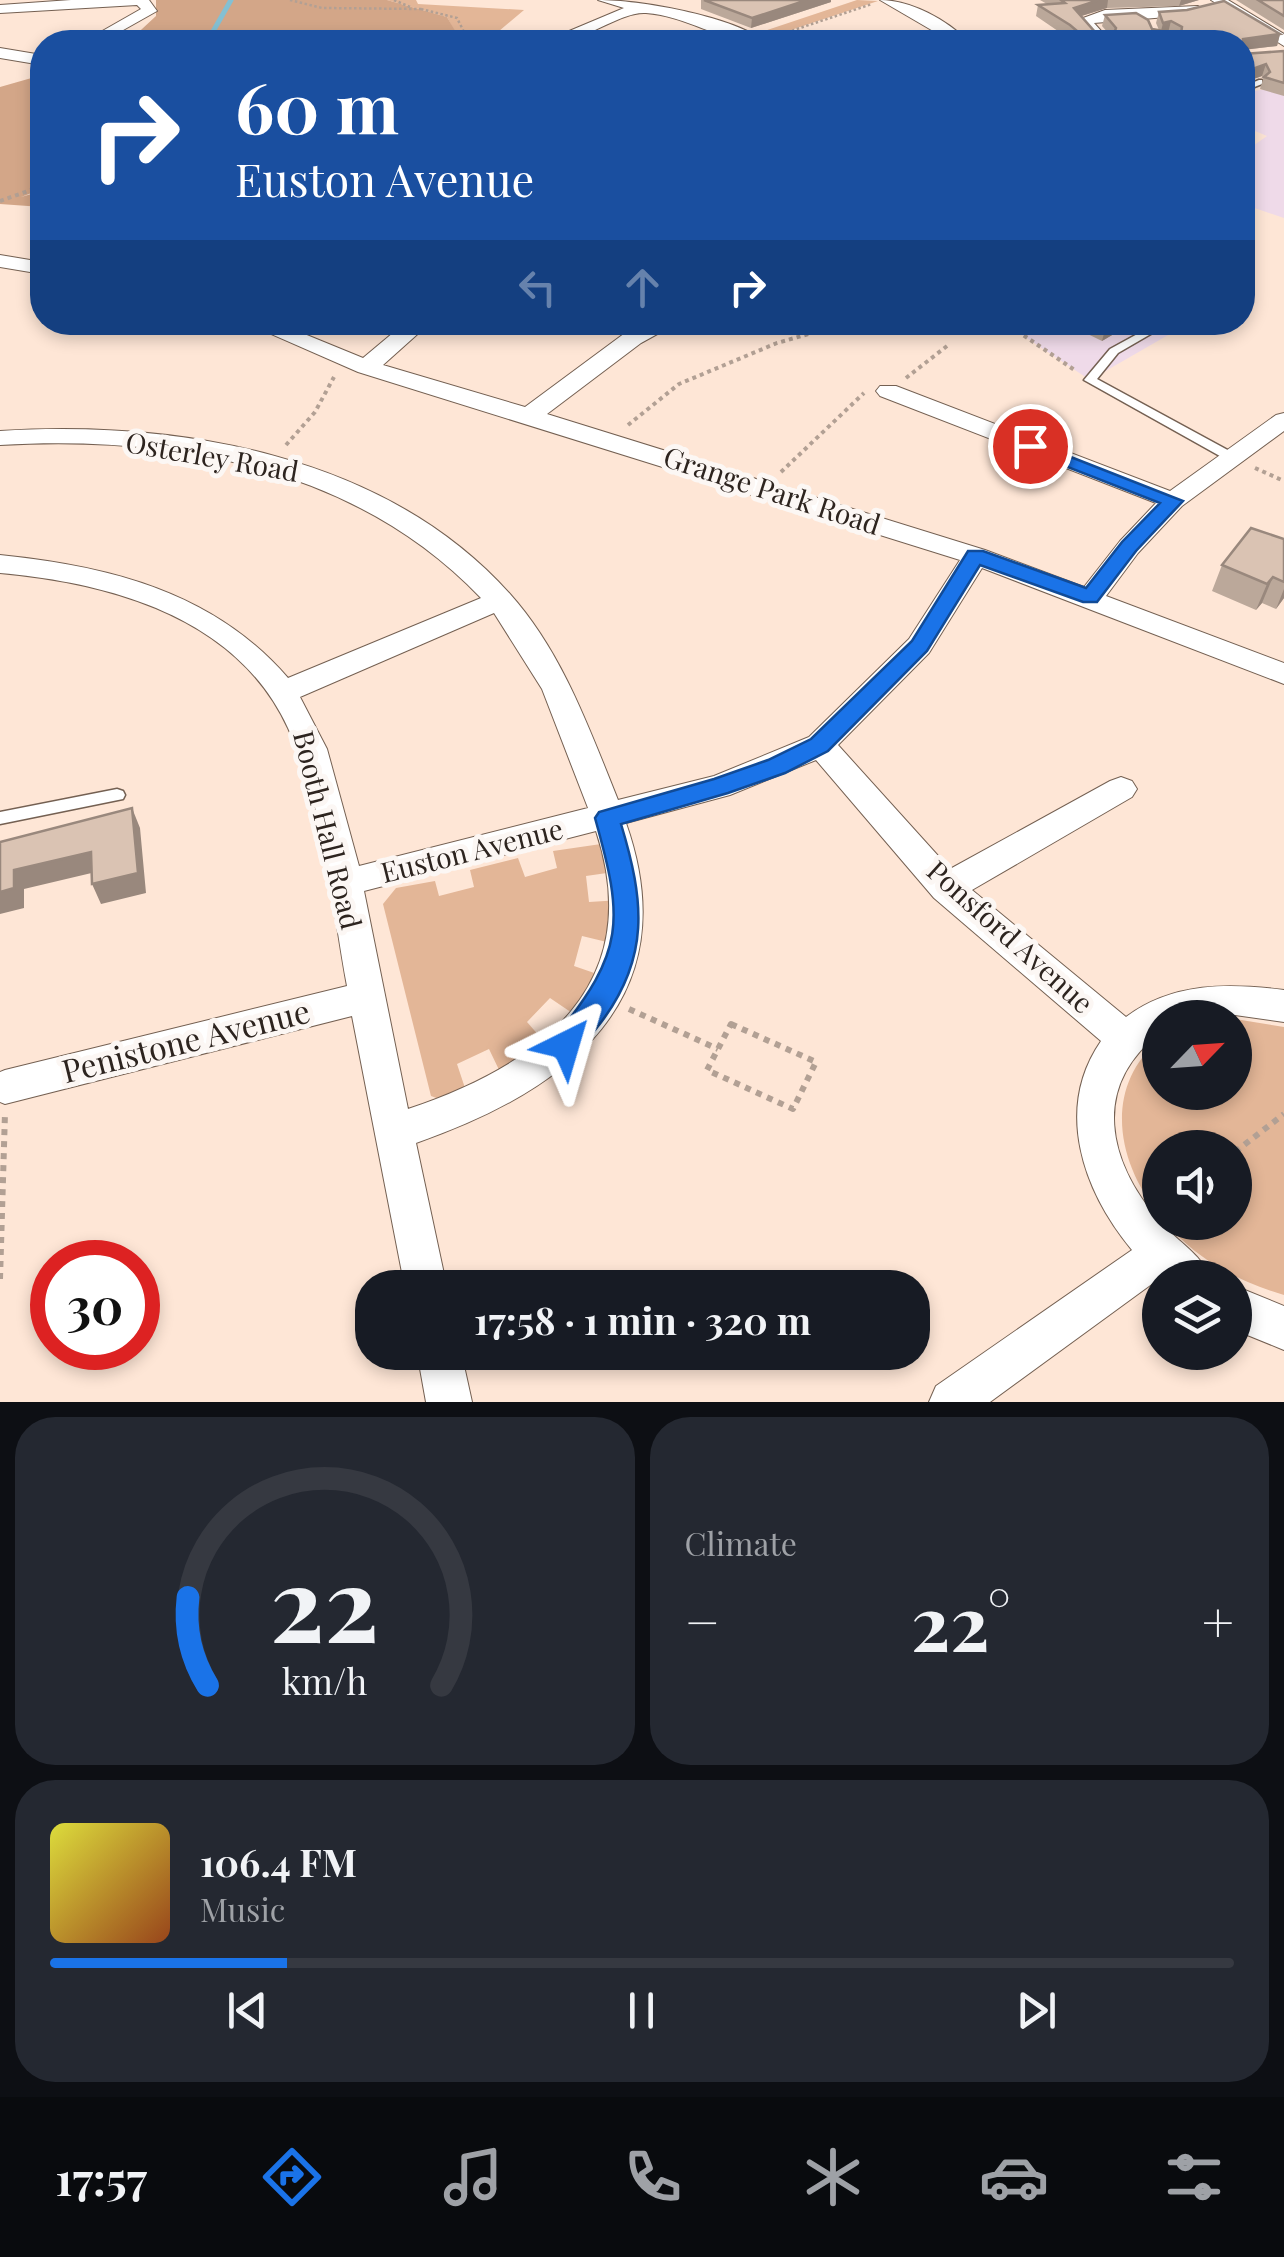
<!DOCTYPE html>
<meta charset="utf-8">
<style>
:root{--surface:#171b24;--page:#242831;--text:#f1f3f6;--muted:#9ea1a6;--line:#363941;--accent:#1a73e8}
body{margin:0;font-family:"Playfair Display",serif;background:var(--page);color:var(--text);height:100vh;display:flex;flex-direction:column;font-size:38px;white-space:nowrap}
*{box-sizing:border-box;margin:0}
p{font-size:32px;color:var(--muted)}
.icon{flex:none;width:55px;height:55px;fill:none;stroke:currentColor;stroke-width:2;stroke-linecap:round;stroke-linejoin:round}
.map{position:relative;height:1402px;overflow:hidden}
.details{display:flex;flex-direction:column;gap:15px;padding:15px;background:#0d0f14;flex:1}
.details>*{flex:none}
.banner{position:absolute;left:30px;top:30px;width:1225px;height:305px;border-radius:40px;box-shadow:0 5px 15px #0003;background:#1a4fa0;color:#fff;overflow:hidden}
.needle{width:65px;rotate:65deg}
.tools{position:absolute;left:1142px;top:1000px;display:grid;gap:20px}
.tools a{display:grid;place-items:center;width:110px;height:110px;border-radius:50%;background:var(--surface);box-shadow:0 5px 15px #0003;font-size:50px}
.speed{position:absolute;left:30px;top:1240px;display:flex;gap:20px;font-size:50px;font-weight:700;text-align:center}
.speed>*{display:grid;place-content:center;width:130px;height:130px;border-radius:50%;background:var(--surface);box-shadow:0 5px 15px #0003;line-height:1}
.speed .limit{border:15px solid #d22;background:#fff;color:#111}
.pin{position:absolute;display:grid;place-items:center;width:85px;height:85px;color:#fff;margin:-42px;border:5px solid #fff;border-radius:50%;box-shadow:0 2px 10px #0007}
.me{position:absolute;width:110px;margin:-55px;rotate:40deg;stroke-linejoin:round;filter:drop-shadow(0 0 8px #0008)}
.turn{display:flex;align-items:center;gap:35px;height:210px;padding:0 40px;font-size:45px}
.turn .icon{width:130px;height:130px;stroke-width:2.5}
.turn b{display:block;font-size:70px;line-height:85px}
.lanes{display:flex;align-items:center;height:95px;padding:0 40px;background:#0003;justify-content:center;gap:50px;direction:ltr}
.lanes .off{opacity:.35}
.big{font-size:75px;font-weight:700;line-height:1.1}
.details .tile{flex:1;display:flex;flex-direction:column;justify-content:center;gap:15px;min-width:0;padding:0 35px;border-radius:40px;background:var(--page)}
.details .dial{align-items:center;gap:0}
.dial svg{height:260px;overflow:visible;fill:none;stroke:var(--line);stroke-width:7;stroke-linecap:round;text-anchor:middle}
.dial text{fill:var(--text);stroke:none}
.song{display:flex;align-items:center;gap:30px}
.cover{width:120px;height:120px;border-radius:15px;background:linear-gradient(135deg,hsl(60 70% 55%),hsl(20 70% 35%))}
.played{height:10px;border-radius:5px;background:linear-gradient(90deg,var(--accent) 20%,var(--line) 20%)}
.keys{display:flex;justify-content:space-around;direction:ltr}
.heat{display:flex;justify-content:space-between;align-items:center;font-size:55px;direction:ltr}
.details .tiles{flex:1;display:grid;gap:15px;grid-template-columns:1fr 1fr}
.tile:last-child{grid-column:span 2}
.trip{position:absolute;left:355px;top:1270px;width:575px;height:100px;border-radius:40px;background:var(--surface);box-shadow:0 5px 15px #0003;font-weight:700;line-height:100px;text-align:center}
.tab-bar{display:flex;height:160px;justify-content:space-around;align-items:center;background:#090b0e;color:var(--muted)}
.tab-bar .icon{width:70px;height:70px}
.tab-bar .current{color:var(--accent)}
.tab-bar b{font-size:45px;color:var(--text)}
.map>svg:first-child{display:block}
.education{fill:#efdae9}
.green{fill:#e3b697}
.forest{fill:#d3a688}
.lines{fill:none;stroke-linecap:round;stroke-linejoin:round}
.stream{stroke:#84c0d3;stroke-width:5}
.lane-casing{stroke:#746052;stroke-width:3}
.street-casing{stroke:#746052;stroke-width:2}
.path-far2{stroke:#b2a094;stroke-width:2.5;stroke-dasharray:2.5 2.5;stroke-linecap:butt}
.path-far1{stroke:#b2a094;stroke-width:4;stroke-dasharray:4 4;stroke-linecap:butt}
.path{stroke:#b2a094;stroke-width:6;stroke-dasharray:6 6;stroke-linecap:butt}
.lane{fill:#fff;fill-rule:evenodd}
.street{fill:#fff;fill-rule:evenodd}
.wall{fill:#bba89a}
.shaded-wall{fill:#99887d}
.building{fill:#dac3b3;stroke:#99887d;stroke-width:2.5}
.route{fill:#1a73e8;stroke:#114b97;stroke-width:2.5}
.labels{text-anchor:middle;stroke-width:10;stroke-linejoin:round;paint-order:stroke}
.street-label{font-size:28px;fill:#2d241f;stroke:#fcf7f4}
.near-street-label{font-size:32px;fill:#2d241f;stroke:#fcf7f4}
</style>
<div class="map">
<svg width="1284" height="1402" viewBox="0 0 1284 1402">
<rect width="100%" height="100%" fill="#fee6d6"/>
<!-- education -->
<path class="education" d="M1284,86v132l-41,-14v-51l24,-17 -24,-10v-33z
M1004,323h185l-99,57z"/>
<!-- green -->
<path class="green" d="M387,0h29l2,4 106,6 -38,32h-36l9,-3 -12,-22z
M857,0l21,1 -114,38 -12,-4z
M601,844l13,28 -28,4 3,26 32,-2 -10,43 -29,-7 -8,30 26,9 -22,42 -28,-19 -23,24 21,24 -47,28 -12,-25 -32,15 9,27 -24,9 -11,-4 -48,-192 13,-16 39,-7 4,15 35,-9 -4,-17 48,-12 7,19 32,-9 -4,-17z
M1235,1019l49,8v268c-45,-13 -88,-36 -118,-72l69,-1v-74h-75v67c-44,-53 -57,-128 0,-176v53h75z"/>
<!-- forest -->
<path class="forest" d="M156,0h231l60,17 13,22 -10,3h-322l28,-26z
M42,75v114l-21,8 21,-6v16l-42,-3v-117z"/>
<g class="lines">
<!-- stream -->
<path class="stream" d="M207,42l24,-42"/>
<defs>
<path id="lane" d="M1259,80h3v4l-20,8v-5z
M1152,326l5,3 -1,2 -38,22 -21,26 138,75v6h-8l-143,-80 26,-31z
M117,789l6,2 2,4 -2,4 -123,25v-12z"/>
<path id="street" d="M71,0h78l8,11 -55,31h-19l58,-33 -4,-4 -137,8v-8z
M598,0c42,0 134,16 168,42 -41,3 -78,-26 -120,-29 -25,-2 -62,29 -91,29v-5l69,-29z
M880,0c31,0 67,20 89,42h-17z
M1211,0h17l56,34v12z
M1198,6l8,5 -3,3 -109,9 17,19h-15l-21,-21 30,-11z
M0,48l42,7v10l-42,-7z
M0,255l42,7v12l-42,-7z
M244,322h31l88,36 43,-36h25l-48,43 142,42 100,-74 24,-11h30l-38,21 -94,71 438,136 99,37 36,-46 36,-38 -276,-107 -4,-5 4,-5h16l274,105 106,-76 8,-2v18l-102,75 -44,47 -32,43 178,67v21l-302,-116 -53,85 -91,92 112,124 160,-88 11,-4 11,4 5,8 -5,8 -160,93 154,127c47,-35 103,-34 158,-27v32l-49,-7 -75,3v15c-70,54 -52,129 0,189 16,18 41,32 51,56h-51l-170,124h-61l7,-16 196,-136c-49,-59 -78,-141 -31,-209l-167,-143 -118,-138 -86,35 -104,28c62,176 -58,267 -210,320l31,145h-42l-53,-272 -347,88 -5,-2v-30l5,-2 342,-84c-16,-85 -22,-178 -59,-258 -51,-111 -177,-145 -288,-155v-18c109,11 214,37 288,123l193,-80c-125,-131 -307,-163 -481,-153v-14c177,-11 385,23 510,163 52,58 79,134 108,206l96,-24 95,-39 100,-98 51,-79 -602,-188zM494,613l48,76 46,119 -229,58 -32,-117 -27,-52zM596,831c51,154 -54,233 -188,278l-44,-218z
M1235,1286l49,20v44l-49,-20z
M417,1352h44l11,50h-46z"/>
</defs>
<!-- lane casing -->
<use href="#lane" class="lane-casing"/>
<!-- street casing -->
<use href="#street" class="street-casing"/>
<!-- path-far2 -->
<path class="path-far2" d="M290,0l32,8 99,1
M394,0l16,7
M421,9l36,9 12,24
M773,37l99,-33
M514,42l26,-3"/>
<!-- path-far1 -->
<path class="path-far1" d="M0,201l42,-15
M1004,322l72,49
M906,378l41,-32
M628,425l51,-41 98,-41 74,-21
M286,445l29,-33 19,-35
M1255,468l29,13
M781,472l83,-79"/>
<!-- path -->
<path class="path" d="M629,1009l89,40
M731,1024l85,38 -23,47 -86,-39z
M1235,1152l49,-38
M0,1279l5,-166"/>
<!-- lane -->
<use href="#lane" class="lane"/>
<!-- street -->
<use href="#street" class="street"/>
</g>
<!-- wall -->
<path class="wall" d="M701,0h130v2l-80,26 -50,-19z
M1040,0h159l-20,6 -72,2 -26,8 15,17 13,1 -7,-8 3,-11 54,15 -3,-7 3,-11 121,22 -3,12 -34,4v4l41,-3v45l-24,-7 3,-10 -1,-3 -20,7v-41h-168l-38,-26 2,-11 9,-1z
M1236,0h48v30z
M1063,322h71l-32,19z
M1284,539v59l-8,11 -14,-6 -6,7 -44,-19 10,-26z"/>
<!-- shaded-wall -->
<path class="shaded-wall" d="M807,0h24v2l-80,26 1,-10z
M1099,0h9l-1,8 -35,11 2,-11z
M1181,0h18l-20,6z
M1171,21l-3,12 -8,2 3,-12z
M1280,34l-3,12 -35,4 1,-11z
M1266,64l-4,12 -20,7 2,-11z
M1107,322h27l-32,19z
M1273,577l-11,26 -6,7 11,-26z
M1284,589v9l-8,11z
M132,808l8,20 6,65 -45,11 -9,-20z
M91,852l9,19 -76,18v19l-24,6v-22l14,-22z"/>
<!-- building -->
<path class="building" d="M704,0h103l-55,18z
M1061,0h38l-25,8 22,25 18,1 2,-6 -11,-13 31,-2 12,7 4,9 29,5 1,-7 -11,-6 -8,2 -4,-11 28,-2 37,-9 56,33 -37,5v15l41,-3v32l-20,-6 6,-5 -4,-8 -22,8 -2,3v-33h-152l-20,-17 -32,-20 27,-2z
M1258,0h26v16z
M1251,528l33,11v43l-11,-5 -6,7 -45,-19z
M132,808l6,65 -46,11 -1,-32 -77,18v18l-14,4v-50z"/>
<!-- route -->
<path class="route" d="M1030,441l153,60 -47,50 -39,51h-14l-103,-37 -53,86 -99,100 -43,22 -57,20 -107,31c23,76 30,134 -22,201 -10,12 -18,27 -33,32l-10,-3 -4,-9 4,-9c69,-85 68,-115 39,-218l4,-6 115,-33 54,-19 43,-21 101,-98 56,-90h15l103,37 36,-46 38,-39 -136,-53v-8z"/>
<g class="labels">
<!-- street labels -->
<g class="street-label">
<text transform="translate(212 457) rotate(10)" y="10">Osterley Road</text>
<text transform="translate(772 491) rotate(18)" y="10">Grange Park Road</text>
<text transform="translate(327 830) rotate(76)" y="10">Booth Hall Road</text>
<text transform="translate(472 851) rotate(-14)" y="10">Euston Avenue</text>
<text transform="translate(1010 937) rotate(42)" y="10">Ponsford Avenue</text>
</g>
<!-- near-street labels -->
<g class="near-street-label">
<text transform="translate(186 1042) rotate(-14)" y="11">Penistone Avenue</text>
</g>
</g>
</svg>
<div class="tools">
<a><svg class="needle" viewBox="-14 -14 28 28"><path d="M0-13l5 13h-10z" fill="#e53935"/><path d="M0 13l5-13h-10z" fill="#9ea1a6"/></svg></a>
<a><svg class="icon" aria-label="sound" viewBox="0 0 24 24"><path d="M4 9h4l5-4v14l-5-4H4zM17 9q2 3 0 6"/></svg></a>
<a><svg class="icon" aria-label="layers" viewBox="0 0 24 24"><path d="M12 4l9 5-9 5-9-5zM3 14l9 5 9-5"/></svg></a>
</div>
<div class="speed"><div class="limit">30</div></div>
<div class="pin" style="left:1030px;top:446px;background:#d93025"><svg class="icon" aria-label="arrive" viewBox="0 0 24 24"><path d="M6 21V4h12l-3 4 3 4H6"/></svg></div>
<svg class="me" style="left:566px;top:1045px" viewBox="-20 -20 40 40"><path d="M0-17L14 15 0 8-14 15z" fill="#1a73e8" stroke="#fff" stroke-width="4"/></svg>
<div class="trip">17:58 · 1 min · 320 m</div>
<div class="banner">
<div class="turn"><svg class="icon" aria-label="right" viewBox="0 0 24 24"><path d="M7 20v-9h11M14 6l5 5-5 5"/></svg><div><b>60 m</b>Euston Avenue</div></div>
<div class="lanes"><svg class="icon off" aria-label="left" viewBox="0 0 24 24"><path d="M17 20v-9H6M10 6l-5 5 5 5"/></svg><svg class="icon off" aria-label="ahead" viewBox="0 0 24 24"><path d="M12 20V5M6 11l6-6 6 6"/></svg><svg class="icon" aria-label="right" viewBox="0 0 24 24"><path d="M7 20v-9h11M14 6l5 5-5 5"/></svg></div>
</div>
</div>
<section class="details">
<div class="tiles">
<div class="tile dial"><svg viewBox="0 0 100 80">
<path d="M14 69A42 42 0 1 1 86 69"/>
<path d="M14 69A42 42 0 0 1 8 42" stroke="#1a73e8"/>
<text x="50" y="56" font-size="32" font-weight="700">22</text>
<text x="50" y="72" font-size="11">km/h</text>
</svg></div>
<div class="tile"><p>Climate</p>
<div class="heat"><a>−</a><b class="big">22°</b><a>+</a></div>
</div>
<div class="tile">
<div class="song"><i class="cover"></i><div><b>106.4 FM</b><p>Music</p></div></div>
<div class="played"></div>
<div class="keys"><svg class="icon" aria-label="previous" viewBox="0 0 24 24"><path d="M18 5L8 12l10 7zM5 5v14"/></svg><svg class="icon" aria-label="pause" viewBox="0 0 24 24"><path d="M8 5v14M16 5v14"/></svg><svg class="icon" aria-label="next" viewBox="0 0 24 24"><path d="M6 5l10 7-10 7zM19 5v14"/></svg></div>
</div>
</div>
</section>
<nav class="tab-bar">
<b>17:57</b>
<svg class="icon current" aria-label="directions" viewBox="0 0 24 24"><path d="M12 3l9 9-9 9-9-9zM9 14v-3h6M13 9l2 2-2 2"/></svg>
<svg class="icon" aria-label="music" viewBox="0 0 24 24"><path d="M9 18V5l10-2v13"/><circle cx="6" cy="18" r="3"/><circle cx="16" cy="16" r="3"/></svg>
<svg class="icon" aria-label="phone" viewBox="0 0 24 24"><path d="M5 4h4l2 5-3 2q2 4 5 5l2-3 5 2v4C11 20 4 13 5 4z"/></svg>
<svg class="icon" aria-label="climate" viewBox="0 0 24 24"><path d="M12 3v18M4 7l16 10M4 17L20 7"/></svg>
<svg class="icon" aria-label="car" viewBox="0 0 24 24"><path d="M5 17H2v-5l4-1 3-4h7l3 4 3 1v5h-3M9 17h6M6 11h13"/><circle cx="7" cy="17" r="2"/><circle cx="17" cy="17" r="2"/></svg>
<svg class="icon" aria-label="filters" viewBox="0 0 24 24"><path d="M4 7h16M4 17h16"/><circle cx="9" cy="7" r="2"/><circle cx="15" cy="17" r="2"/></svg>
</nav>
